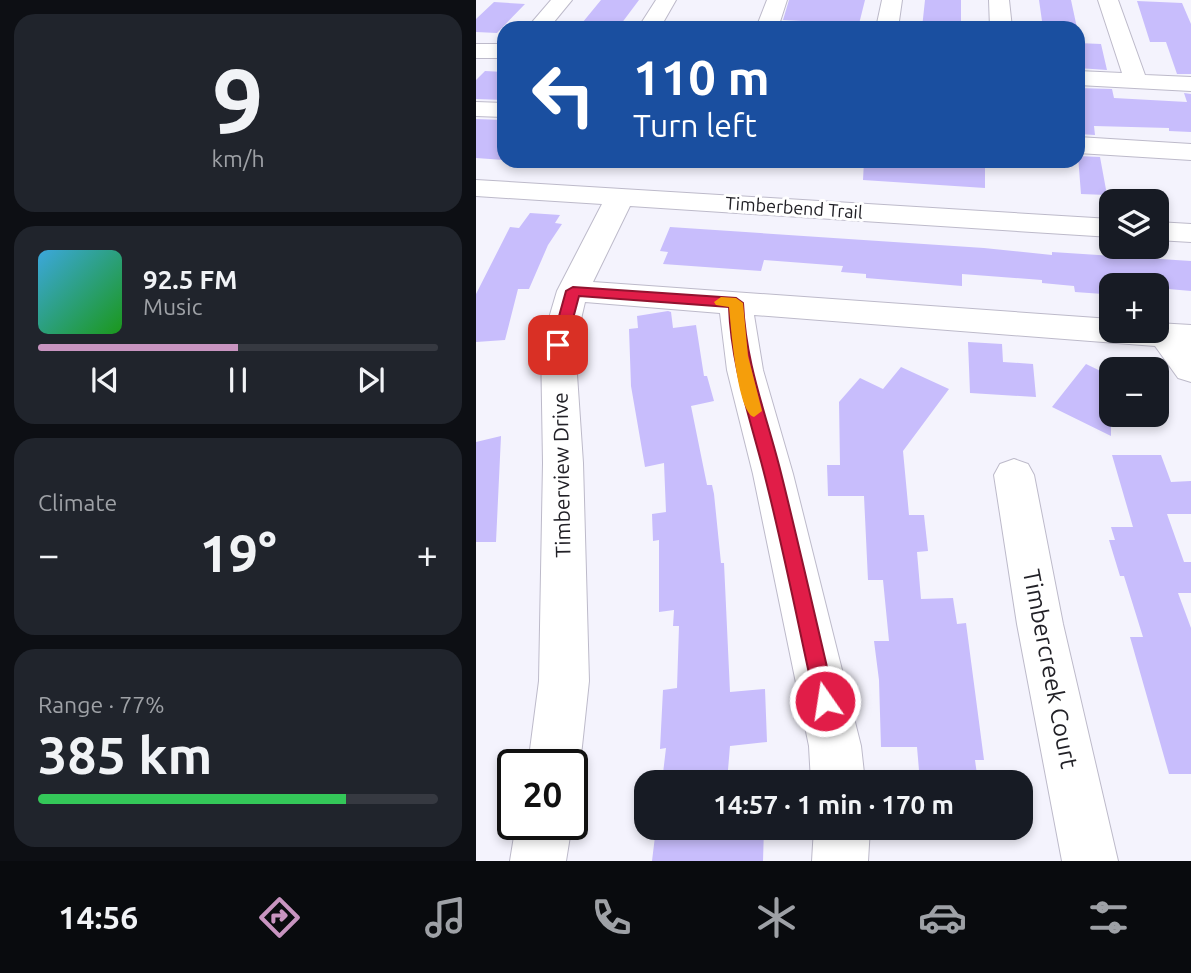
<!DOCTYPE html>
<meta charset="utf-8">
<style>
:root{--surface:#171b24;--page:#20242c;--text:#f1f3f6;--muted:#9ea1a6;--line:#363941;--accent:#c894c0}
body{margin:0;font-family:Ubuntu,sans-serif;background:var(--page);color:var(--text);height:100vh;display:flex;flex-direction:column;font-size:26px;white-space:nowrap}
*{box-sizing:border-box;margin:0}
p{font-size:23px;color:var(--muted)}
.icon{flex:none;width:38px;height:38px;fill:none;stroke:currentColor;stroke-width:2;stroke-linecap:round;stroke-linejoin:round}
.map{position:relative;flex:1;overflow:hidden}
.sheet{display:flex;flex-direction:column;gap:14px;padding:14px;background:#0d0f14;width:476px}
.sheet>*{flex:none}
.top-card{position:absolute;left:21px;top:21px;width:588px;height:147px;border-radius:21px;box-shadow:0 4px 10px #0003;background:#1a4fa0;color:#fff;overflow:hidden}
.controls{position:absolute;left:623px;top:189px;display:grid;gap:14px}
.controls a{display:grid;place-items:center;width:70px;height:70px;border-radius:14px;background:var(--surface);box-shadow:0 4px 10px #0003;font-size:35px}
.speed{position:absolute;left:21px;top:749px;display:flex;gap:14px;font-size:35px;font-weight:700;text-align:center}
.speed>*{display:grid;place-content:center;width:91px;height:91px;border-radius:50%;background:var(--surface);box-shadow:0 4px 10px #0003;line-height:1}
.speed .limit{border:4px solid #111;border-radius:10px;background:#fff;color:#111}
.pin{position:absolute;display:grid;place-items:center;width:60px;height:60px;color:#fff;margin:-30px;border-radius:14px;box-shadow:0 4px 10px #0006}
.me{position:absolute;width:77px;margin:-38px;rotate:347deg;stroke-linejoin:round;filter:drop-shadow(0 0 5px #0008)}
.turn{display:flex;align-items:center;gap:24px;height:147px;padding:0 21px;font-size:32px}
.turn .icon{width:91px;height:91px;stroke-width:2.5}
.turn b{display:block;font-size:49px;line-height:60px}
.big{font-size:52px;font-weight:700;line-height:1.1}
.sheet .widget{flex:1;display:flex;flex-direction:column;justify-content:center;gap:10px;min-width:0;padding:0 24px;border-radius:21px;background:var(--page)}
.sheet .dial{align-items:center;gap:0}
.dial b{font-size:91px;line-height:1}
.song{display:flex;align-items:center;gap:21px}
.cover{width:84px;height:84px;border-radius:10px;background:linear-gradient(135deg,hsl(200 70% 55%),hsl(120 70% 35%))}
.played{height:7px;border-radius:4px;background:linear-gradient(90deg,var(--accent) 50%,var(--line) 50%)}
.keys{display:flex;justify-content:space-around;direction:ltr}
.heat{display:flex;justify-content:space-between;align-items:center;font-size:38px;direction:ltr}
.charge{height:10px;border-radius:5px;background:linear-gradient(90deg,#34c759 77%,var(--line) 0)}
.trip{position:absolute;left:158px;top:770px;width:399px;height:70px;border-radius:21px;background:var(--surface);box-shadow:0 4px 10px #0003;font-weight:700;line-height:70px;text-align:center}
.menu{display:flex;height:112px;justify-content:space-around;align-items:center;background:#090b0e;color:var(--muted)}
.menu .icon{width:49px;height:49px}
.menu .current{color:var(--accent)}
.menu b{font-size:32px;color:var(--text)}
main{display:flex;flex:1;min-height:0}
.map>svg:first-child{display:block}
.building{fill:#c8bdfc}
.lines{fill:none;stroke-linecap:round;stroke-linejoin:round}
.minor-casing{stroke:#bdbaca;stroke-width:2}
.minor{fill:#fff;fill-rule:evenodd}
.route{fill:#e11d48;stroke:#92132f;stroke-width:2}
.slow{fill:#f59e0b}
.labels{text-anchor:middle;stroke-width:6;stroke-linejoin:round;paint-order:stroke}
.far-street-label{font-size:18px;fill:#222127;stroke:#fff}
.street-label{font-size:21px;fill:#222127;stroke:#fff}
.near-street-label{font-size:24px;fill:#222127;stroke:#fff}
</style>
<main>
<section class="sheet">
<div class="widget dial"><b>9</b><p>km/h</p></div>
<div class="widget">
<div class="song"><i class="cover"></i><div><b>92.5 FM</b><p>Music</p></div></div>
<div class="played"></div>
<div class="keys"><svg class="icon" aria-label="previous" viewBox="0 0 24 24"><path d="M18 5L8 12l10 7zM5 5v14"/></svg><svg class="icon" aria-label="pause" viewBox="0 0 24 24"><path d="M8 5v14M16 5v14"/></svg><svg class="icon" aria-label="next" viewBox="0 0 24 24"><path d="M6 5l10 7-10 7zM19 5v14"/></svg></div>
</div>
<div class="widget"><p>Climate</p>
<div class="heat"><a>−</a><b class="big">19°</b><a>+</a></div>
</div>
<div class="widget"><p>Range · 77%</p><b class="big">385 km</b><div class="charge"></div></div>
</section>
<div class="map">
<svg width="715" height="861" viewBox="0 0 715 861">
<rect width="100%" height="100%" fill="#f4f3fd"/>
<!-- building -->
<path class="building" d="M125,0h38l-21,28h-40z
M313,0h76l-6,24 -76,-4z
M449,0h36v28h-39z
M563,0h32l6,28h-34z
M661,1l45,2 9,21v50h-14l-11,-32h-16z
M18,2l31,2 -28,29 -21,-1v-13z
M602,43l23,1 6,26 -29,-2z
M9,71l19,1v28l-28,-1v-19z
M602,88l34,1 2,9 73,4 -3,-9 7,1v38l-22,-1v-3l-75,-2 1,9 -17,-1z
M0,119l28,1v40l-28,-2z
M602,156l22,1 7,38 -26,-1z
M388,161h121v27l-122,-8z
M54,213l30,2 -5,8 7,1 -14,21 -19,44h-11l-13,51 -29,2v-48l34,-67 9,1z
M194,227l314,21 68,7v-3l139,9v30l-34,-3v-3h-55l1,9 -28,-2 -1,-6 -32,-3v-3l-80,-6v12l-96,-8v-4l-25,-2 2,-6 -79,-6 -3,11 -98,-7 5,-12 -8,-1z
M192,311l3,1 2,16 23,-3 8,51h3l7,25 -23,5 16,79h5l2,9 7,69h3l6,129 35,-3 2,53 -37,4 -3,36h-65l4,-34 -6,1 3,-59 14,-2 2,-62h-6l1,-16 -15,2v-72l-6,1 -1,-27 14,-2 -2,-49 -19,4 -14,-81 -2,-57 9,-1 -1,-12z
M492,342l34,2 1,18 30,2 3,33 -66,-4z
M610,364l25,12v60l-59,-29z
M425,367l48,22 -46,62 6,64h15l4,36 -11,1 4,47 32,-1 4,26 9,-1 18,137h-9l3,22h-58l-3,-35h-36l-2,-67 -5,-39h15l-6,-61h-15l-4,-84h-36l-1,-31h13l-1,-63 21,-24 23,11z
M25,436l-5,106h-20v-100z
M636,455h49l10,27 20,-1v33h-24l17,48h7v31h-13l13,35v146h-22l-39,-137h13l-19,-61h-4l-11,-36h6l-4,-13h22z
M180,828h108l-1,33h-111z"/>
<g class="lines">
<defs>
<path id="minor" d="M75,0h21l-23,28h-22z
M180,0h20l-16,28h-22z
M291,0h20l-9,28h-22z
M406,0h20l-4,28h-22z
M513,0h20l3,28h-22z
M622,0h20l27,75 46,2v14l-113,-6v-14l44,2z
M0,44h28v14h-28z
M0,102l28,1v14l-28,-1z
M602,137l113,7v16l-113,-7z
M0,180l635,39v18l-481,-31 -37,76 518,37v12h46v-8l34,2v57l-13,-4 -23,-32 -401,-31 9,55 30,104 68,272 4,36h-54l-2,-36 -56,-272 -26,-104 -7,-57 -135,-11 -10,43 8,118 6,218 -9,84 -8,19v-19h-44l11,-84 4,-218 -2,-118 16,-54 45,-87 -126,-8z
M681,222l34,2v18l-34,-2z
M538,459l14,5 6,11 29,149 55,237h-56l-45,-237 -23,-149 6,-11z
M40,824h56l-6,37h-56z
M338,828h56l-2,33h-56z"/>
</defs>
<!-- minor casing -->
<use href="#minor" class="minor-casing"/>
<!-- minor -->
<use href="#minor" class="minor"/>
</g>
<!-- route -->
<path class="route" d="M97,287l163,11 7,5c3,63 23,110 38,170 19,76 36,152 54,228l-3,7 -7,3 -7,-3 -3,-7c-17,-77 -32,-155 -52,-232 -14,-54 -32,-105 -34,-162l-150,-11 -13,49 -8,5 -7,-5 15,-54z"/>
<!-- slow -->
<path class="slow" d="M245,297l15,1 7,5 5,53 14,55 -8,6c-17,-5 -23,-91 -25,-110l-13,-2 -2,-3z"/>
<g class="labels">
<!-- far-street labels -->
<g class="far-street-label">
<text transform="translate(318 208) rotate(4)" y="6">Timberbend Trail</text>
</g>
<!-- street labels -->
<g class="street-label">
<text transform="translate(86 475) rotate(-91)" y="7">Timberview Drive</text>
</g>
<!-- near-street labels -->
<g class="near-street-label">
<text transform="translate(574 669) rotate(79)" y="8">Timbercreek Court</text>
</g>
</g>
</svg>
<div class="controls">
<a><svg class="icon" aria-label="layers" viewBox="0 0 24 24"><path d="M12 4l9 5-9 5-9-5zM3 14l9 5 9-5"/></svg></a>
<a>+</a>
<a>−</a>
</div>
<div class="speed"><div class="limit">20</div></div>
<div class="pin" style="left:82px;top:345px;background:#d93025"><svg class="icon" aria-label="arrive" viewBox="0 0 24 24"><path d="M6 21V4h12l-3 4 3 4H6"/></svg></div>
<svg class="me" style="left:349px;top:701px" viewBox="-20 -20 40 40"><circle r="17" fill="#e11d48" stroke="#fff" stroke-width="3"/><path d="M0-11L8 9 0 5-8 9z" fill="#fff"/></svg>
<div class="trip">14:57 · 1 min · 170 m</div>
<div class="top-card">
<div class="turn"><svg class="icon" aria-label="left" viewBox="0 0 24 24"><path d="M17 20v-9H6M10 6l-5 5 5 5"/></svg><div><b>110 m</b>Turn left</div></div>
</div>
</div>
</main>
<nav class="menu">
<b>14:56</b>
<svg class="icon current" aria-label="directions" viewBox="0 0 24 24"><path d="M12 3l9 9-9 9-9-9zM9 14v-3h6M13 9l2 2-2 2"/></svg>
<svg class="icon" aria-label="music" viewBox="0 0 24 24"><path d="M9 18V5l10-2v13"/><circle cx="6" cy="18" r="3"/><circle cx="16" cy="16" r="3"/></svg>
<svg class="icon" aria-label="phone" viewBox="0 0 24 24"><path d="M5 4h4l2 5-3 2q2 4 5 5l2-3 5 2v4C11 20 4 13 5 4z"/></svg>
<svg class="icon" aria-label="climate" viewBox="0 0 24 24"><path d="M12 3v18M4 7l16 10M4 17L20 7"/></svg>
<svg class="icon" aria-label="car" viewBox="0 0 24 24"><path d="M5 17H2v-5l4-1 3-4h7l3 4 3 1v5h-3M9 17h6M6 11h13"/><circle cx="7" cy="17" r="2"/><circle cx="17" cy="17" r="2"/></svg>
<svg class="icon" aria-label="filters" viewBox="0 0 24 24"><path d="M4 7h16M4 17h16"/><circle cx="9" cy="7" r="2"/><circle cx="15" cy="17" r="2"/></svg>
</nav>
